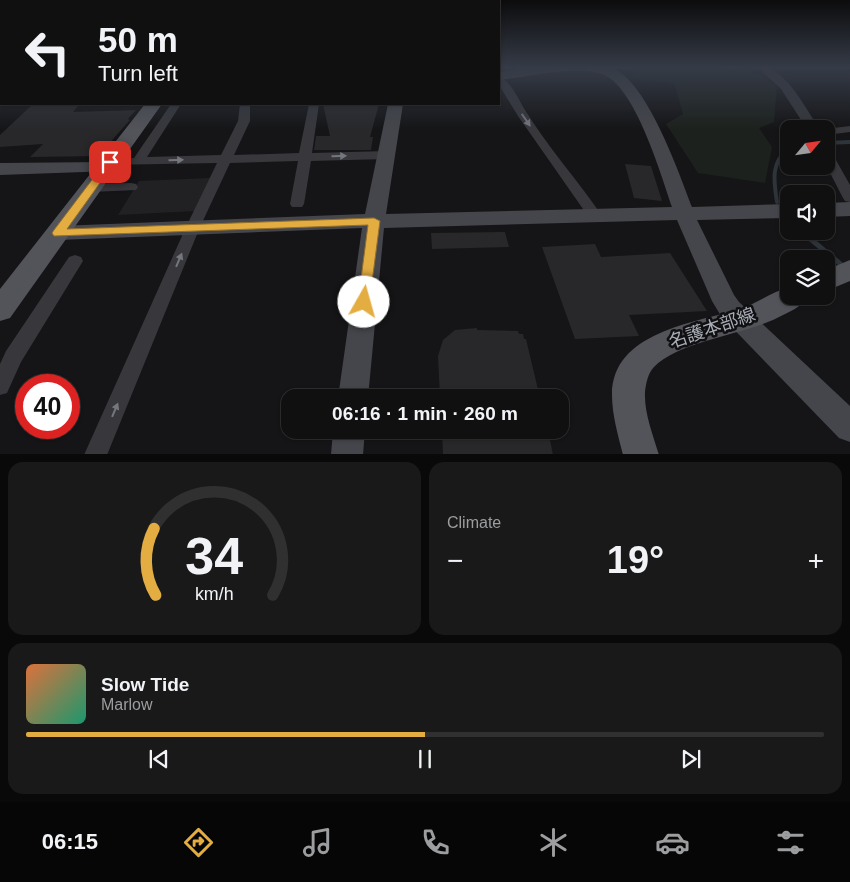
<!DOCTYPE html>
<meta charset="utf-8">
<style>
:root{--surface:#101011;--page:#19191a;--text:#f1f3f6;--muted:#9c9d9f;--line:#303031;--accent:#e3ad42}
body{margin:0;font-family:Helvetica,"Noto Sans JP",sans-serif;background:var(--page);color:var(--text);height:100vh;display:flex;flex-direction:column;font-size:19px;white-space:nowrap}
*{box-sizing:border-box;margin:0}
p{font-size:16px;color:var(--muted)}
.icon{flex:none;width:28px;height:28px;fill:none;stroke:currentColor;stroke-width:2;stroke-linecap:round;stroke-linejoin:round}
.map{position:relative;height:454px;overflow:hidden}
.panel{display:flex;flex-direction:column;gap:8px;padding:8px;background:#090909;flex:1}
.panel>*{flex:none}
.hud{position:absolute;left:0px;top:0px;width:500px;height:105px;box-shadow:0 1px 4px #0004,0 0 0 1px var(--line);background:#101011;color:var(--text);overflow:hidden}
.needle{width:32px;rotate:61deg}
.tools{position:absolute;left:780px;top:120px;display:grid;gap:10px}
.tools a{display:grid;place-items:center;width:55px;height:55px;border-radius:10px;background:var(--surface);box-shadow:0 1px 4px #0004,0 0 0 1px var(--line);font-size:25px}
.speed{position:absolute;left:15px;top:374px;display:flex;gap:10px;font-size:25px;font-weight:700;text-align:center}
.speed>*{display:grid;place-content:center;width:65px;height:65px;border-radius:50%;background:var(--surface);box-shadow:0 1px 4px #0004,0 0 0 1px var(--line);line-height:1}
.speed .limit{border:8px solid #d22;background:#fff;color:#111}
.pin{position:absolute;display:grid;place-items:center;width:42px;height:42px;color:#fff;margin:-21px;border-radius:10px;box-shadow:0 2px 8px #0006}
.me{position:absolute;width:55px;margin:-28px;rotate:7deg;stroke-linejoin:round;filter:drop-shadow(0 0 4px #0008)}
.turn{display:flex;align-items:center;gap:18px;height:105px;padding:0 15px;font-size:22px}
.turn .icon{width:65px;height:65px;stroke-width:2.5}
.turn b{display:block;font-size:35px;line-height:42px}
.big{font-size:38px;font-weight:600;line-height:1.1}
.panel .widget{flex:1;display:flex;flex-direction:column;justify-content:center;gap:8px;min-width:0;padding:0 18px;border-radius:15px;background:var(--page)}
.panel .dial{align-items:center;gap:0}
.dial svg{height:130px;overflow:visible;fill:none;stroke:var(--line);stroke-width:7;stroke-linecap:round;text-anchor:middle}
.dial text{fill:var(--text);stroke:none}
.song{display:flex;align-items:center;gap:15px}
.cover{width:60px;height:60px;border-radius:8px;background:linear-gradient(135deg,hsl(20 70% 55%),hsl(160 70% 35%))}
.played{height:5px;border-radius:2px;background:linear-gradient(90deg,var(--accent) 50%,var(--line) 50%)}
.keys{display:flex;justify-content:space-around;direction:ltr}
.heat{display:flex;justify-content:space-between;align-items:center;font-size:28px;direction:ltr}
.panel .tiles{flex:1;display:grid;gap:8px;grid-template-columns:1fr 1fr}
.widget:last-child{grid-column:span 2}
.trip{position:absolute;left:281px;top:389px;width:288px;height:50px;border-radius:15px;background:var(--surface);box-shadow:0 1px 4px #0004,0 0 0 1px var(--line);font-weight:600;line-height:50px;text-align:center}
.tabs{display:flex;height:80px;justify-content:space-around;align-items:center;background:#060607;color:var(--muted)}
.tabs .icon{width:35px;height:35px}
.tabs .on{color:var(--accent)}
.tabs b{font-size:22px;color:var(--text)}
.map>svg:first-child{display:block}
.built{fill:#212124}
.green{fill:#1c211d}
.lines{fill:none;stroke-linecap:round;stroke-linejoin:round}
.stream-far1{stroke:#2d343a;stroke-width:4}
.stream{stroke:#2d343a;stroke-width:5}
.building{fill:#28282b}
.street{fill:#37373c;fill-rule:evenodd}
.secondary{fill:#45464b;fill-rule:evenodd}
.primary{fill:#53545a;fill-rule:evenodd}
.oneway{fill:#75777f}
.route{fill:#e3ad42;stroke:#94702b}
.labels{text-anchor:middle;stroke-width:5;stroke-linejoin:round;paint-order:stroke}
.near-street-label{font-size:18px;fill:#a8acb6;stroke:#101012}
</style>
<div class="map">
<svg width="850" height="455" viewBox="0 0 850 455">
<rect width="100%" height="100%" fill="#151517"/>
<!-- built -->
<path class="built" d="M210,178l-15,33 -77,4 21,-34z"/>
<!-- green -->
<path class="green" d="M642,67h75l8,4 25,-1 27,16 -3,36 -15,6 13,19 -7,36 -67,-10 -32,-49 17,-10 -9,-31 -39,-4 -5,-8 11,-2z"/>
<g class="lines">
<!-- stream-far1 -->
<path class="stream-far1" d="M826,143l24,-1
M777,202c-3,-20 -7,-40 12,-53"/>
<!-- stream -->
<path class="stream" d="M801,231l49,41"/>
</g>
<!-- building -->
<path class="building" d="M33,104h47l-7,8 63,-2 -8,9 2,1 -32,36 -68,1 13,-13 -43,3v-12z
M323,104h56l-9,33h3l-2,13h-57l2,-14h14z
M625,164l26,2 11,35 -28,-3z
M505,232l4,15 -77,2 -1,-16z
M595,244l6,13 69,-4 37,58 -78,4 10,21 -64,3 -33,-92z
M477,328v2l41,1 1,3h4l1,5h2l14,59h-100l-2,-42 5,-16 12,-10z
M442,430h106l5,25h-110z"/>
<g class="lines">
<!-- street -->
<path class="street" d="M757,67c4,0 9,-1 12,1 20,8 39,43 50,61h-12l-26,-40z
M499,77c12,4 20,23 26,33 22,36 51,68 75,103l2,3 -2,3h-10l-72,-103 -19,-31z
M171,104h10l-34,53 74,-2 17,-34 2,-17h10v17l-16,34 65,-2 10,-49h10l-7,49 75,-2 6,4 -6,4 -76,2 -7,43 -2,3h-10l-2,-3 8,-43 -68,2 -30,64 -93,228h-23l102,-228 31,-64 -111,2 -2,-3 2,-3 28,-1z
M850,126v6l-24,3 -1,-6z
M826,149l6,4 18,32v17l-5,-1 -2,-3 -17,-33z
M131,183l5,1 2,3 -2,3 -45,2 -7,-4 7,-4z
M75,255l6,2 2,4 -62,101 -14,31 -7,2v-31l6,-13 63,-94z"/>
<!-- secondary -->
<path class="secondary" d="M538,67c17,0 58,-4 73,1 35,10 68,105 81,139l97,-3v14l-92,2 37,75 5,7 111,104v36l-11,-4 -118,-122 -9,-15 -35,-81 -293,8 -16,170h-30l24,-170 -304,12 -8,-2 -3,-5 3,-5 8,-2 307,-12 23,-110h15l-17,110 286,-7c-11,-32 -37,-122 -70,-133 -25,-9 -76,3 -103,6v-8z
M106,162l6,1 3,4 -3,4 -112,4v-12z
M850,202v14l-24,1v-14z
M333,430h32l-2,25h-32z"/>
<!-- primary -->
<path class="primary" d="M145,104h17l-152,214 -10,3v-32z
M850,260v21l-24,10v-21z
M789,287v9h19c-6,11 -19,16 -31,22 -34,17 -97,23 -123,49 -6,6 -8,16 -9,25 -1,21 8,43 14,63h-36c-5,-20 -11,-40 -11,-60 0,-63 82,-72 128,-86 17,-6 32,-17 49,-22z"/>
</g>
<!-- one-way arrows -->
<defs><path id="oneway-solid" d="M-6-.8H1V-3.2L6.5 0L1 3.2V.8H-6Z" transform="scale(1.25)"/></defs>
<g class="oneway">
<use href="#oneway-solid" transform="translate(526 120) rotate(55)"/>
<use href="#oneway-solid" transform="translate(339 156) rotate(-1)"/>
<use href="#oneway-solid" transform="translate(176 160) rotate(-2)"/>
<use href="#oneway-solid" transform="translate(179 260) rotate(-67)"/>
<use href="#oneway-solid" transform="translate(115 410) rotate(-67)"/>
</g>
<!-- sky -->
<linearGradient id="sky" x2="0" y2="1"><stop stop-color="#0c0c0d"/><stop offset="0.52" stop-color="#353b47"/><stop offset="1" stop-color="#353b47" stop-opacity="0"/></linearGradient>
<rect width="850" height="130" fill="url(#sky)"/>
<!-- route -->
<path class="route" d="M110,159l5,3 -48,67 307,-11 6,3 -11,84 -5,2 -4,-2 -2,-3 10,-77 -314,11 -2,-3 2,-3 53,-70z"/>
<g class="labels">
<!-- near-street labels -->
<g class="near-street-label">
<text transform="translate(712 328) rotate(-19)" y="6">名護本部線</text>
</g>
</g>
</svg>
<div class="tools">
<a><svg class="needle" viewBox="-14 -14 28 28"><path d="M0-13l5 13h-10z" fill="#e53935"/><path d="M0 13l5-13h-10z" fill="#9c9d9f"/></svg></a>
<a><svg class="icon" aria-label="sound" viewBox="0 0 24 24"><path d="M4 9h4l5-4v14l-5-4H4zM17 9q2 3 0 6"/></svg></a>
<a><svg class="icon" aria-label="layers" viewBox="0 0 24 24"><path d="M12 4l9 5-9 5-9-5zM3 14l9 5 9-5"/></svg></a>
</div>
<div class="speed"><div class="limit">40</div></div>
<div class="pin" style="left:110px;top:162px;background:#d93025"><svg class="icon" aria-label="arrive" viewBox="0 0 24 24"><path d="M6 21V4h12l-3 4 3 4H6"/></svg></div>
<svg class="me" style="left:364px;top:302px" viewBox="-20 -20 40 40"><circle r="19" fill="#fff"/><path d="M0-13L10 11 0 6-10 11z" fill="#e3ad42"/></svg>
<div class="trip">06:16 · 1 min · 260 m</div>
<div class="hud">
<div class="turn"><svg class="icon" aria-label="left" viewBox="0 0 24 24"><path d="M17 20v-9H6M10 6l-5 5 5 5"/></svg><div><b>50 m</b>Turn left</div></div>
</div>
</div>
<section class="panel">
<div class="tiles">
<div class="widget dial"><svg viewBox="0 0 100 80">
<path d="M14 69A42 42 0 1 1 86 69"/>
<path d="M14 69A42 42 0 0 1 13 28" stroke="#e3ad42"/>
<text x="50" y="56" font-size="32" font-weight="700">34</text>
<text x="50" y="72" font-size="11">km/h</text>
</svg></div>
<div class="widget"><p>Climate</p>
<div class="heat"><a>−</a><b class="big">19°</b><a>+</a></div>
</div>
<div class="widget">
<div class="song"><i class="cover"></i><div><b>Slow Tide</b><p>Marlow</p></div></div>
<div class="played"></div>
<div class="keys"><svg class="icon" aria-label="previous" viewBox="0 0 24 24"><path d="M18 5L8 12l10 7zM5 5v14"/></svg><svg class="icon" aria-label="pause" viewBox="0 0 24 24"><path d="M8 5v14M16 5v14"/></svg><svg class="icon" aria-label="next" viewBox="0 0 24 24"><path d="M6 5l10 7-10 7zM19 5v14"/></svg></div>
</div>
</div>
</section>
<nav class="tabs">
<b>06:15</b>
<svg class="icon on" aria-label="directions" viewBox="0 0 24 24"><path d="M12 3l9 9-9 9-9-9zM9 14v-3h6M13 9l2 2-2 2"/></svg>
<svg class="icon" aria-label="music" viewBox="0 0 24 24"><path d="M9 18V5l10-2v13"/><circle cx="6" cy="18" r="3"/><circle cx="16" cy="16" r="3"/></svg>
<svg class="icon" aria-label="phone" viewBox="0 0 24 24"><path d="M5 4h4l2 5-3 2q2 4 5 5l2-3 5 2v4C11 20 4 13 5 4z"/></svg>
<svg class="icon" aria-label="climate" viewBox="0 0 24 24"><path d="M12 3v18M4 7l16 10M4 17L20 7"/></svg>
<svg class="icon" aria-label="car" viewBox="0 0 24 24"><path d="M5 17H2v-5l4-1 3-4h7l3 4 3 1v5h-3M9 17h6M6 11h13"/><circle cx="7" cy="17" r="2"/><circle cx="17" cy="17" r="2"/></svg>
<svg class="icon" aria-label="filters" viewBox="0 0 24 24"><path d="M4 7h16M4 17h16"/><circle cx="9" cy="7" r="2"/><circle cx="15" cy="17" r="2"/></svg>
</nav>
